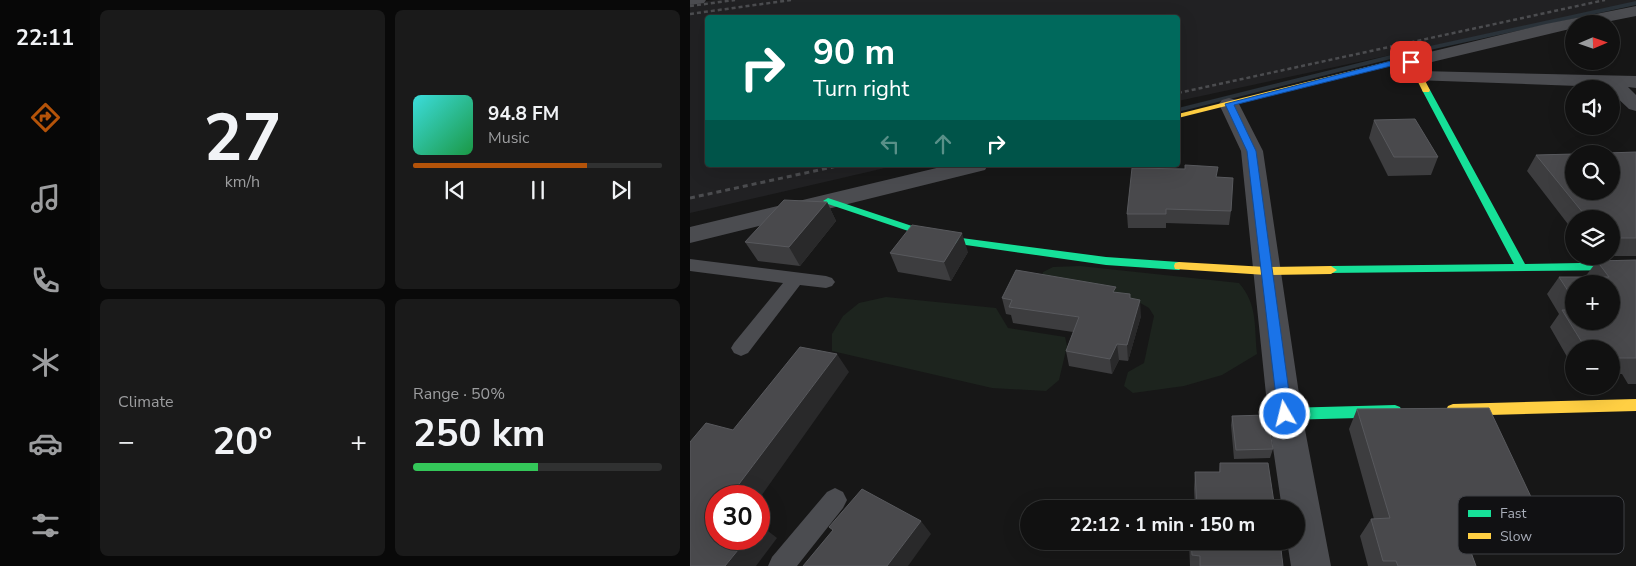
<!DOCTYPE html>
<meta charset="utf-8">
<style>
:root{--surface:#111;--page:#1a1a1a;--text:#f1f3f6;--muted:#9c9d9f;--line:#303131;--accent:#b45309}
body{margin:0;font-family:"Nunito Sans",sans-serif;background:var(--page);color:var(--text);height:100vh;display:flex;flex-direction:column;font-size:19px;white-space:nowrap}
*{box-sizing:border-box;margin:0}
p{font-size:16px;color:var(--muted)}
.icon{flex:none;width:28px;height:28px;fill:none;stroke:currentColor;stroke-width:2;stroke-linecap:round;stroke-linejoin:round}
.map{position:relative;flex:1;overflow:hidden}
.panel{display:flex;flex-direction:column;gap:10px;padding:10px;background:#090909;width:600px}
.panel>*{flex:none}
.top-card{position:absolute;left:15px;top:15px;width:475px;height:152px;border-radius:5px;box-shadow:0 5px 20px #0002,0 0 0 1px var(--line);background:#00695c;color:#fff;overflow:hidden}
.needle{width:32px;rotate:88deg}
.controls{position:absolute;left:875px;top:15px;display:grid;gap:10px}
.controls a{display:grid;place-items:center;width:55px;height:55px;border-radius:50%;background:var(--surface);box-shadow:0 5px 20px #0002,0 0 0 1px var(--line);font-size:25px}
.speed{position:absolute;left:15px;top:485px;display:flex;gap:10px;font-size:25px;font-weight:700;text-align:center}
.speed>*{display:grid;place-content:center;width:65px;height:65px;border-radius:50%;background:var(--surface);box-shadow:0 5px 20px #0002,0 0 0 1px var(--line);line-height:1}
.speed .limit{border:8px solid #d22;background:#fff;color:#111}
.pin{position:absolute;display:grid;place-items:center;width:42px;height:42px;color:#fff;margin:-21px;border-radius:10px;box-shadow:0 2px 8px #0006}
.me{position:absolute;width:55px;margin:-28px;rotate:352deg;stroke-linejoin:round;filter:drop-shadow(0 0 4px #0008)}
.turn{display:flex;align-items:center;gap:18px;height:105px;padding:0 25px;font-size:22px}
.turn .icon{width:65px;height:65px;stroke-width:2.5}
.turn b{display:block;font-size:35px;line-height:42px}
.lanes{display:flex;align-items:center;height:48px;padding:0 25px;background:#0003;justify-content:center;gap:25px;direction:ltr}
.lanes .off{opacity:.35}
.big{font-size:38px;font-weight:700;line-height:1.1}
.panel .card{flex:1;display:flex;flex-direction:column;justify-content:center;gap:8px;min-width:0;padding:0 18px;border-radius:8px;background:var(--page)}
.panel .dial{align-items:center;gap:0}
.dial b{font-size:65px;line-height:1}
.song{display:flex;align-items:center;gap:15px}
.cover{width:60px;height:60px;border-radius:8px;background:linear-gradient(135deg,hsl(180 70% 55%),hsl(140 70% 35%))}
.played{height:5px;border-radius:2px;background:linear-gradient(90deg,var(--accent) 70%,var(--line) 70%)}
.keys{display:flex;justify-content:space-around;direction:ltr}
.heat{display:flex;justify-content:space-between;align-items:center;font-size:28px;direction:ltr}
.charge{height:8px;border-radius:4px;background:linear-gradient(90deg,#34c759 50%,var(--line) 0)}
.panel .tiles{flex:1;display:grid;gap:10px;grid-template-columns:repeat(2,1fr)}
.trip{position:absolute;left:330px;top:500px;width:285px;height:50px;border-radius:25px;background:var(--surface);box-shadow:0 5px 20px #0002,0 0 0 1px var(--line);font-weight:700;line-height:50px;text-align:center}
main{display:flex;flex:1;min-height:0}
.dock{display:flex;flex-direction:column;width:90px;justify-content:space-around;align-items:center;background:#070707;color:var(--muted)}
.dock .icon{width:35px;height:35px}
.dock .selected{color:var(--accent)}
.dock b{font-size:22px;color:var(--text)}
.map>svg:first-child{display:block}
.built{fill:#212123}
.green{fill:#1d241e}
.lines{fill:none;stroke-linecap:round;stroke-linejoin:round}
.stream{fill:#2a3239;fill-rule:evenodd}
.lane{fill:#4b4c50;fill-rule:evenodd}
.street{fill:#4b4c50;fill-rule:evenodd}
.fast{fill:#16e098;fill-rule:evenodd}
.slow{fill:#ffcf43;fill-rule:evenodd}
.rail-far1{stroke:#4b4c4f;stroke-width:2.5;stroke-dasharray:4 3;stroke-linecap:butt}
.rail{stroke:#4b4c4f;stroke-width:3;stroke-dasharray:5 4;stroke-linecap:butt}
.wall{fill:#3d3d3f;fill-rule:evenodd}
.shaded-wall{fill:#29292a}
.building{fill:#49494c;stroke:#58595d}
.route{fill:#1a73e8;stroke:#114b97}
.key{fill:#111113;stroke:#3e4045;stroke-width:1}
.key-label{font-size:14px;fill:#a8adb8}
</style>
<main>
<nav class="dock">
<b>22:11</b>
<svg class="icon selected" aria-label="directions" viewBox="0 0 24 24"><path d="M12 3l9 9-9 9-9-9zM9 14v-3h6M13 9l2 2-2 2"/></svg>
<svg class="icon" aria-label="music" viewBox="0 0 24 24"><path d="M9 18V5l10-2v13"/><circle cx="6" cy="18" r="3"/><circle cx="16" cy="16" r="3"/></svg>
<svg class="icon" aria-label="phone" viewBox="0 0 24 24"><path d="M5 4h4l2 5-3 2q2 4 5 5l2-3 5 2v4C11 20 4 13 5 4z"/></svg>
<svg class="icon" aria-label="climate" viewBox="0 0 24 24"><path d="M12 3v18M4 7l16 10M4 17L20 7"/></svg>
<svg class="icon" aria-label="car" viewBox="0 0 24 24"><path d="M5 17H2v-5l4-1 3-4h7l3 4 3 1v5h-3M9 17h6M6 11h13"/><circle cx="7" cy="17" r="2"/><circle cx="17" cy="17" r="2"/></svg>
<svg class="icon" aria-label="filters" viewBox="0 0 24 24"><path d="M4 7h16M4 17h16"/><circle cx="9" cy="7" r="2"/><circle cx="15" cy="17" r="2"/></svg>
</nav>
<section class="panel">
<div class="tiles">
<div class="card dial"><b>27</b><p>km/h</p></div>
<div class="card">
<div class="song"><i class="cover"></i><div><b>94.8 FM</b><p>Music</p></div></div>
<div class="played"></div>
<div class="keys"><svg class="icon" aria-label="previous" viewBox="0 0 24 24"><path d="M18 5L8 12l10 7zM5 5v14"/></svg><svg class="icon" aria-label="pause" viewBox="0 0 24 24"><path d="M8 5v14M16 5v14"/></svg><svg class="icon" aria-label="next" viewBox="0 0 24 24"><path d="M6 5l10 7-10 7zM19 5v14"/></svg></div>
</div>
<div class="card"><p>Climate</p>
<div class="heat"><a>−</a><b class="big">20°</b><a>+</a></div>
</div>
<div class="card"><p>Range · 50%</p><b class="big">250 km</b><div class="charge"></div></div>
</div>
</section>
<div class="map">
<svg width="946" height="566" viewBox="0 0 946 566">
<rect width="100%" height="100%" fill="#171717"/>
<!-- built -->
<path class="built" d="M25,0h921v2l-458,99v-83h-470v147h190l-208,48v-210z"/>
<!-- green -->
<path class="green" d="M390,266l159,17c19,22 15,43 18,71l-35,21 -38,11 -51,7 -9,-7 4,-14 16,-9 10,-47 -5,-8 -14,-8 -95,-20 3,-8 10,-5z
M196,297l110,11 12,20 57,9 2,9 -8,34 -13,11 -54,-3 -160,-37v-17l11,-18 16,-13z"/>
<g class="lines">
<!-- stream -->
<path class="stream" d="M946,1v4l-229,50 -229,57v-4l229,-57z"/>
<!-- lane -->
<path class="lane" d="M0,259l136,17 6,2 3,4 -3,4 -6,2 -26,-3 -52,68 -7,3 -7,-3 -3,-5 3,-5 49,-60 -93,-12z
M145,488l8,4 4,8 -4,8 -46,58h-29l4,-9 55,-65z"/>
<!-- street -->
<path class="street" d="M0,0h16l-2,3 -14,2z
M946,6v10l-40,8h-22v4l-163,39 -6,-1 -3,-4 3,-4 141,-34z
M730,71l216,5v12l-8,-1 8,8v16l-7,-2 -18,-17v-3l-6,-2 -191,-7 -3,-4 3,-4z
M539,98l7,2 3,4 24,47 39,263 29,152h-40l-4,-25h9v-32h-14l-14,-95 -27,-263 -22,-47 3,-4z
M259,165h39l-3,5 -295,73v-16z"/>
<!-- fast -->
<path class="fast" d="M733,88l7,2 95,174 111,-2v8l-309,3 -2,-3 6,-4 183,-2 -92,-174z
M138,198l111,37 167,22 73,5 5,4 -5,4 -73,-5 -168,-24 -113,-38 -2,-2z
M705,405l5,2 2,4 -2,4 -5,2 -110,3 -5,-2 -2,-4 2,-4 5,-2z"/>
<!-- slow -->
<path class="slow" d="M705,60h19l16,30 -1,2h-6l-14,-28h-14l-217,54v-4z
M489,262l87,5 65,-1 6,4 -6,4 -65,1 -91,-6 -1,-3 1,-3z
M946,399v12l-183,5 -5,-2 -2,-4 2,-4 5,-2z"/>
<!-- rail-far1 -->
<path class="rail-far1" d="M0,6l45,-6
M0,14l101,-14
M488,93l427,-93"/>
<!-- rail -->
<path class="rail" d="M0,198l152,-33"/>
</g>
<!-- wall -->
<path class="wall" d="M684,120l64,37 -7,18 -43,1 -19,-38z
M946,152v104h-25v-37h-37v13l-47,-61 9,-16z
M527,177l14,34 -2,14 -63,-2v5h-38l-1,-14z
M137,202l9,19 -36,45 -42,-5 -13,-19z
M278,252l-17,29 -53,-9 -8,-19z
M946,260v124h-8l-6,-10h-11v-25h-37v20l-24,-42 9,-13 -12,-20 12,-17h26l12,-16zM884,284l37,37h-37z
M426,292l15,7 10,17 -13,45 -9,-1 -7,14 -43,-8 -3,-15 7,-19 -60,-9 -2,-8 -5,-1 -4,-16z
M667,409l184,109 -19,17 -48,2 -4,4h-3l9,25h-108l-8,-30 11,-17h3l-25,-90z
M542,416l41,33 -3,9 -36,1 -3,-34z
M530,463l55,46h-80l-1,-20 1,-17h24z
M499,541h91l3,25h-93z"/>
<!-- shaded-wall -->
<path class="shaded-wall" d="M137,202l9,19 -36,45 -11,-19z
M272,233l6,19 -17,29 -7,-19z
M450,300l1,16 -13,45 -1,-16z
M427,344l2,16 -7,14 -2,-15z
M147,354l12,18 -90,127v-3h-29z
M231,521l10,13 -23,32h-21z
M69,524l18,14 -21,28h-31l22,-27h12z"/>
<!-- building -->
<path class="building" d="M725,119l23,38h-44l-20,-37z
M946,152v86h-25v-19h-23l-52,-64 38,-1v37h37v-37h-33z
M495,165l33,2 -2,10 17,1 -2,33 -65,-2v5h-39l5,-46 53,1z
M94,200l43,2 -38,45 -44,-5z
M222,225l50,8 -18,29 -54,-9z
M946,260v98h-20l-3,-5h-2v-4h-25l-24,-39h12v11h37v-37h-37v16l-15,-23h50l-12,-16z
M326,270l100,17 -3,5 17,2v4l10,2 -13,45 -10,-1 -7,15 -44,-8 13,-34 -70,-10 3,-7 -10,-2z
M110,347l37,7 -107,142h-14v43h31l-22,27h-35v-124l16,-19 27,7z
M799,408l52,110 -56,2 2,4 -26,1 15,41h-78l-2,-5h-13l-12,-42 19,-1 -33,-109z
M577,415l6,34 -37,1 -4,-34z
M530,463h48l7,46h-78l-2,-37h25z
M172,489l59,32 -34,45h-84l30,-36 -4,-3z
M501,541h89l3,25h-83v-10l-8,-1z"/>
<!-- route -->
<path class="route" d="M705,60h16l3,2 -3,2 -16,1 -161,40 22,46 36,263 -2,4 -5,2 -5,-2 -2,-4 -31,-263 -22,-47z"/>
<!-- legend -->
<rect x="768" y="496" width="166" height="58" rx="8" class="key"/>
<rect x="778" y="510" width="23" height="7" fill="#16e098"/>
<rect x="778" y="533" width="23" height="6" fill="#ffcf43"/>
<g class="key-label">
<text x="810" y="518">Fast</text>
<text x="810" y="541">Slow</text>
</g>
</svg>
<div class="controls">
<a><svg class="needle" viewBox="-14 -14 28 28"><path d="M0-13l5 13h-10z" fill="#e53935"/><path d="M0 13l5-13h-10z" fill="#9c9d9f"/></svg></a>
<a><svg class="icon" aria-label="sound" viewBox="0 0 24 24"><path d="M4 9h4l5-4v14l-5-4H4zM17 9q2 3 0 6"/></svg></a>
<a><svg class="icon" aria-label="search" viewBox="0 0 24 24"><circle cx="10" cy="10" r="6"/><path d="M15 15l6 6"/></svg></a>
<a><svg class="icon" aria-label="layers" viewBox="0 0 24 24"><path d="M12 4l9 5-9 5-9-5zM3 14l9 5 9-5"/></svg></a>
<a>+</a>
<a>−</a>
</div>
<div class="speed"><div class="limit">30</div></div>
<div class="pin" style="left:721px;top:62px;background:#d93025"><svg class="icon" aria-label="arrive" viewBox="0 0 24 24"><path d="M6 21V4h12l-3 4 3 4H6"/></svg></div>
<svg class="me" style="left:595px;top:414px" viewBox="-20 -20 40 40"><circle r="17" fill="#1a73e8" stroke="#fff" stroke-width="3"/><path d="M0-11L8 9 0 5-8 9z" fill="#fff"/></svg>
<div class="trip">22:12 · 1 min · 150 m</div>
<div class="top-card">
<div class="turn"><svg class="icon" aria-label="right" viewBox="0 0 24 24"><path d="M7 20v-9h11M14 6l5 5-5 5"/></svg><div><b>90 m</b>Turn right</div></div>
<div class="lanes"><svg class="icon off" aria-label="left" viewBox="0 0 24 24"><path d="M17 20v-9H6M10 6l-5 5 5 5"/></svg><svg class="icon off" aria-label="ahead" viewBox="0 0 24 24"><path d="M12 20V5M6 11l6-6 6 6"/></svg><svg class="icon" aria-label="right" viewBox="0 0 24 24"><path d="M7 20v-9h11M14 6l5 5-5 5"/></svg></div>
</div>
</div>
</main>
